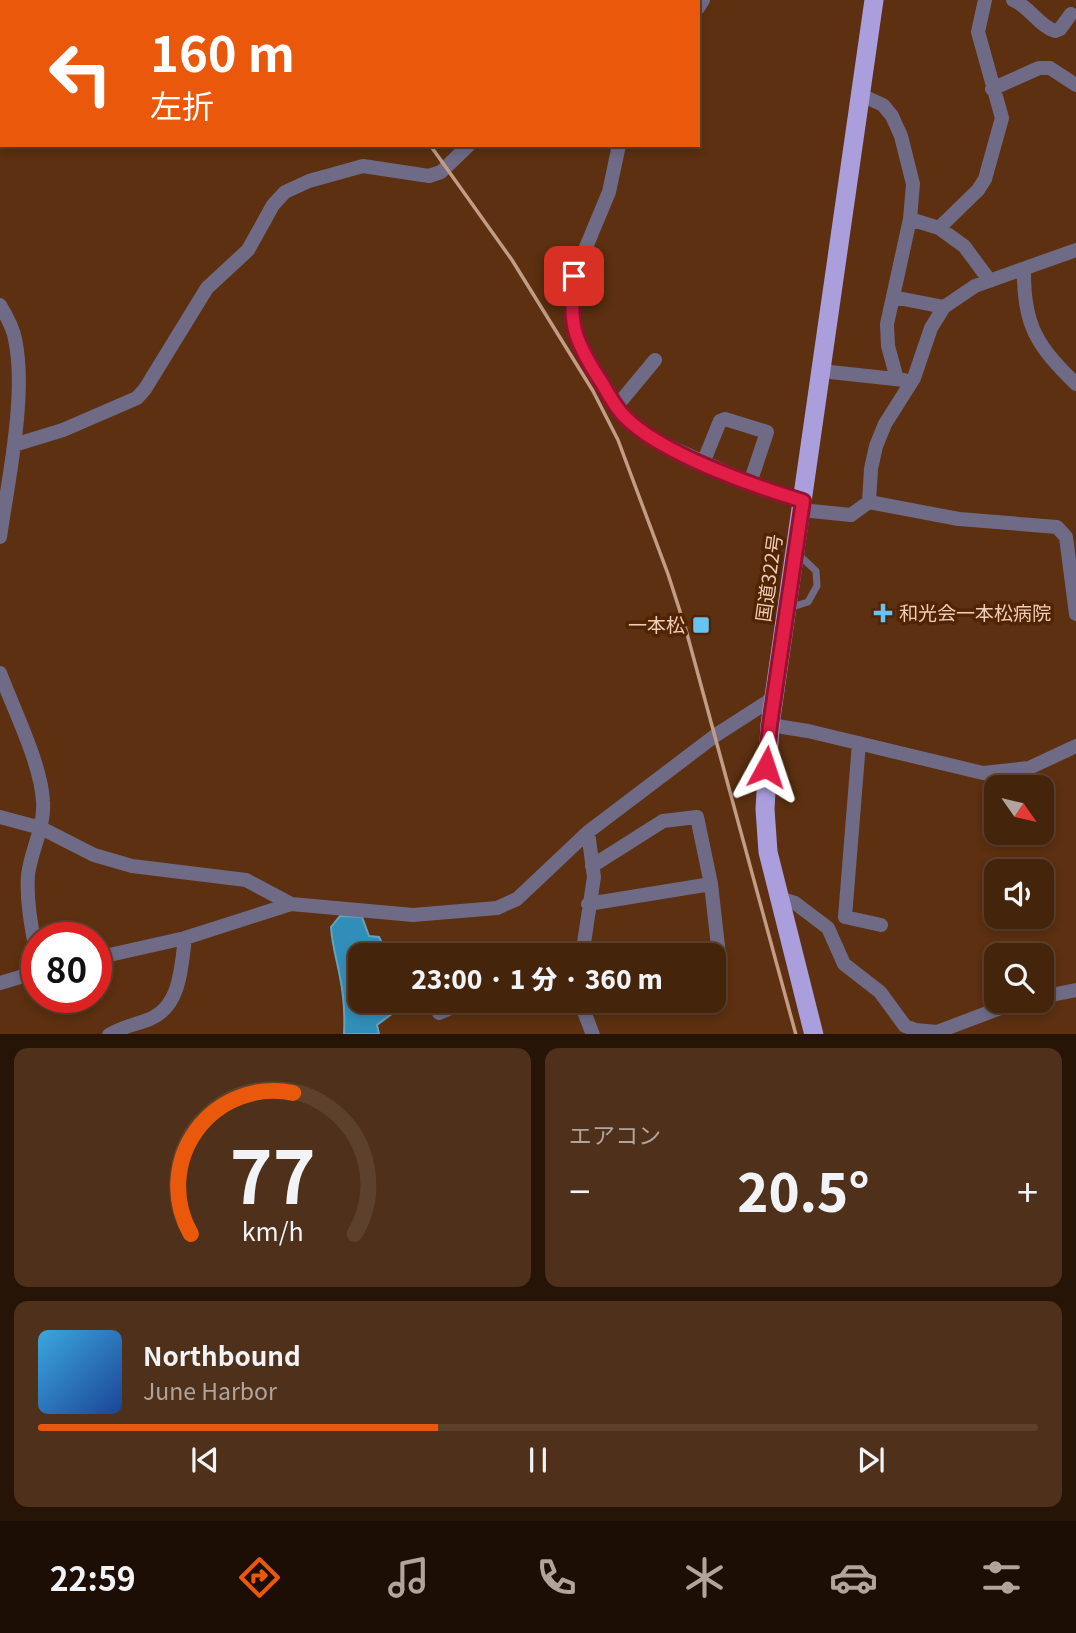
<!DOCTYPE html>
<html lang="ja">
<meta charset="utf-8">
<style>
:root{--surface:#45240c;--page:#4f301a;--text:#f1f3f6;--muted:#b0a49d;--line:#5d412d;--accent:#ea580c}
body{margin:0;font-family:Georgia,"Noto Sans JP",serif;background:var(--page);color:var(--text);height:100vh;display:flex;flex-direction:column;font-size:26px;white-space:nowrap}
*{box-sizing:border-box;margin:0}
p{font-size:23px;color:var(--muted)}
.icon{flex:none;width:38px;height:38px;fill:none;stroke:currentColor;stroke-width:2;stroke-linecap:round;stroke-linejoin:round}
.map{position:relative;height:1034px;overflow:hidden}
.panel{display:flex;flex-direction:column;gap:14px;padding:14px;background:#261407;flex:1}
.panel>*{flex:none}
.banner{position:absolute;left:0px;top:0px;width:700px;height:147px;box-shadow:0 4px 10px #0003,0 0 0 2px var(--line);background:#ea580c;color:#fff;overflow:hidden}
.needle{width:46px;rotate:124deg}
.fabs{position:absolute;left:984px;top:775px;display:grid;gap:14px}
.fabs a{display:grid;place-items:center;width:70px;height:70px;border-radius:14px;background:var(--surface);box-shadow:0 4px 10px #0003,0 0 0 2px var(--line);font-size:35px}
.speed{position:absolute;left:21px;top:922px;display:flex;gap:14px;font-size:35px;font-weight:700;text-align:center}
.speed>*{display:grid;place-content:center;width:91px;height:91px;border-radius:50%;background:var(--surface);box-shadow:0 4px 10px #0003,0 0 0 2px var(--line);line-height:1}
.speed .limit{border:10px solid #d22;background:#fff;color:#111}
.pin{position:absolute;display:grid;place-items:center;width:60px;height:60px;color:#fff;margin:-30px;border-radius:14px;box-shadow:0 4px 10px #0006}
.me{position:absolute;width:77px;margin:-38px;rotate:5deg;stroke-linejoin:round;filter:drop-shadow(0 0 5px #0008)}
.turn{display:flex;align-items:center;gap:24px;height:147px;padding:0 35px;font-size:32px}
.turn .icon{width:91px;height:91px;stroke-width:2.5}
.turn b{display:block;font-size:49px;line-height:60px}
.big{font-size:52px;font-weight:800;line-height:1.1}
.panel .widget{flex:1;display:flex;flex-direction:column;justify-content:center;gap:10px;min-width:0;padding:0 24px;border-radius:14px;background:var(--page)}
.panel .dial{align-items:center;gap:0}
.dial svg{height:182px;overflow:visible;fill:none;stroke:var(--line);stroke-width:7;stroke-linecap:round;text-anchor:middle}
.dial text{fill:var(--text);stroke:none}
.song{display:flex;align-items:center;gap:21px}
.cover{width:84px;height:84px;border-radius:10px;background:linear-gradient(135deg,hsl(200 70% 55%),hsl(220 70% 35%))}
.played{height:7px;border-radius:4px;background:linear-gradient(90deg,var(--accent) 40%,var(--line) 40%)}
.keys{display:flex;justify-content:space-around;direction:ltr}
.heat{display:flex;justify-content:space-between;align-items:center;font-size:38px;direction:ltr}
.panel .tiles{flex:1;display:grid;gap:14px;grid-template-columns:1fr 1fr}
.widget:last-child{grid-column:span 2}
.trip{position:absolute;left:348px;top:943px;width:378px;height:70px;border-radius:14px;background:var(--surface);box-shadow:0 4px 10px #0003,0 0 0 2px var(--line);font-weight:800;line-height:70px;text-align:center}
.tab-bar{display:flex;height:112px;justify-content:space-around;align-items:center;background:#1c0e05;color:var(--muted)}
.tab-bar .icon{width:49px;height:49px}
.tab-bar .selected{color:var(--accent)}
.tab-bar b{font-size:32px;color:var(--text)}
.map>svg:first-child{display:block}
.water{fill:#308eb9;stroke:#6aa1b9;stroke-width:2}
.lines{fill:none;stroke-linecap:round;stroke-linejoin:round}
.service{stroke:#6f6b87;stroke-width:7}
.minor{stroke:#6f6b87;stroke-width:14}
.trunk{stroke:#aa9edd;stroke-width:19}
.rail{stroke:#c29c84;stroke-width:3.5}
.route-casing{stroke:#92132f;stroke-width:18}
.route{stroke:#e11d48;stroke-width:12}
.poi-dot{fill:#69c3f1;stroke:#512504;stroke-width:2.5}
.labels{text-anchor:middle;stroke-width:7;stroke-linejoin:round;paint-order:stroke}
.street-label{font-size:19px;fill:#f0cdb8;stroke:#512504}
.poi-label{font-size:19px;fill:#f0cdb8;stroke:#512504;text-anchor:start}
</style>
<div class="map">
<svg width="1076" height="1035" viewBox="0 0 1076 1035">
<rect width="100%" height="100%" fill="#5c3010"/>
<!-- water -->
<path class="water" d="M340,916l22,1 7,19 10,1 9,18 -28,1v45h32l1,12 -16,12 2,9h-35c1,-19 0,-37 -4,-57 -3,-17 -8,-32 -9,-50z"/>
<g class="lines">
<!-- service -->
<path class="service" d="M789,608l19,-6 9,-16 -1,-15 -20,-19"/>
<!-- minor -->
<path class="minor" d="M985,0l-7,32 24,86 -17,61 -7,11 -39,38 25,18 26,35
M1013,0c17,7 25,25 42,31l5,-2 11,-15
M698,8l5,-8
M992,89l47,-21h11l26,17
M861,95l22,10 9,11 9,20 12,48 -3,35
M619,145l-10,47 -35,84 -2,41 8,31 36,59 31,29 118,54 38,11
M1024,269c-1,56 13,77 52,115
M893,297l51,10
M0,305c6,10 13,22 15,34 12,55 -7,142 -15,198
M821,371l83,9
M897,379l-9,-33 -1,-22 23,-105 29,9
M616,407l39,-47
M14,445l49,-15 74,-32 8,-9 62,-101 41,-38 25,-45 12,-13 24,-11 54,-15 66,10 12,-4 28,-27
M703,463l17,-42 5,-2 42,13 -17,51
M869,502l2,-33 5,-23 9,-22 29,-46 17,-50 13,-21 31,-21 101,-36
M801,510l50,5 18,-13 90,17 98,8 9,10 10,77
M0,673c14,37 41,91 43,128 2,26 -12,49 -15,74 -2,26 4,55 9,81
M770,725l38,6 175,42 46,-5 47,-22
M859,743l-14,174 36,8
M0,817l41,11 53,27 38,11 114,14 45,24 122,11 84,-7 20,-9 71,-67 128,-97 59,-38
M592,866l71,-45 34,-4 14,67 10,89 -7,1
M779,898l16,5 33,25 16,36 36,28 25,34 11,4 21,2 82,-31
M588,904l123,-20
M582,956l12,-79 -6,-45
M96,958l89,-20 106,-34
M0,983l37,-11
M1041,997l35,-7
M514,1001l10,6 18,-6
M580,1001l13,34
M439,1013l14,-6 53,-6
M109,1035c14,-9 26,-10 41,-16 31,-13 31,-52 35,-81"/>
<!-- trunk -->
<path class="trunk" d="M814,1035l-46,-183 -3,-43 5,-84 104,-725"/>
<!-- rail -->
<path class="rail" d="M319,0l1,2
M430,145l82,115 81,131 25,49 50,134 18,56 110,405"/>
</g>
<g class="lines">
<defs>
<path id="route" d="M574,276c-5,46 -1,62 24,101 9,13 15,28 27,40 35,36 128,69 178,84l-33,224 -4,42"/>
</defs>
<!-- route casing -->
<use href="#route" class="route-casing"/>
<!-- route -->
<use href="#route" class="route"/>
</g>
<!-- markers -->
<g class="poi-dot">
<path d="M879.5 602.5h7v7h7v7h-7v7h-7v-7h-7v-7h7z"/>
<rect x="692" y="616" width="18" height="18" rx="3.5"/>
</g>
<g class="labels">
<!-- street labels -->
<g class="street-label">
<text transform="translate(769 578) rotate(-82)" y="7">国道322号</text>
</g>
<!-- poi labels -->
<g class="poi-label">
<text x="899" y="620">和光会一本松病院</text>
<text x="685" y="632" text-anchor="end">一本松</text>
</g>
</g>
</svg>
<div class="fabs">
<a><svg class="needle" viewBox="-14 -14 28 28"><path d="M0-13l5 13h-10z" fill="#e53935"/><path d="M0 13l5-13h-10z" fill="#b0a49d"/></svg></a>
<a><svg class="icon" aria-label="sound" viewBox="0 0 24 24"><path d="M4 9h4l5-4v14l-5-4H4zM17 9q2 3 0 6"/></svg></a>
<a><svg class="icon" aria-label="search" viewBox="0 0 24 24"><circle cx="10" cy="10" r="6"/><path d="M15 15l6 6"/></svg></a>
</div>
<div class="speed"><div class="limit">80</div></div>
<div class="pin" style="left:574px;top:276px;background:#d93025"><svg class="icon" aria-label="arrive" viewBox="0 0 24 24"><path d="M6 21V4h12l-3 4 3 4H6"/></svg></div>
<svg class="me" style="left:766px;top:767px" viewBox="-20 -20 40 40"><path d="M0-17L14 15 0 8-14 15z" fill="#e11d48" stroke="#fff" stroke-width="4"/></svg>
<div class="trip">23:00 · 1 分 · 360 m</div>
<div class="banner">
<div class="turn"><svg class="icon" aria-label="left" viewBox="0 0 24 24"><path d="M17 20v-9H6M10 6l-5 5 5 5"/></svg><div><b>160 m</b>左折</div></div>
</div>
</div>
<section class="panel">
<div class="tiles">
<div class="widget dial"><svg viewBox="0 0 100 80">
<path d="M14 69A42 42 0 1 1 86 69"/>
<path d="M14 69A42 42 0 0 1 59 7" stroke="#ea580c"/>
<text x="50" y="56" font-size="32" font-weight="700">77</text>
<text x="50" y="72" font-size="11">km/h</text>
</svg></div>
<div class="widget"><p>エアコン</p>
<div class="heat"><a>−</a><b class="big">20.5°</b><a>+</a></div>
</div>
<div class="widget">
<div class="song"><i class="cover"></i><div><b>Northbound</b><p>June Harbor</p></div></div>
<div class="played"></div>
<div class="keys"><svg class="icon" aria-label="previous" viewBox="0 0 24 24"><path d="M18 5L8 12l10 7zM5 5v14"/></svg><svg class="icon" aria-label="pause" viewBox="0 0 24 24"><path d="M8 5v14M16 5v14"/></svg><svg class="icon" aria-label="next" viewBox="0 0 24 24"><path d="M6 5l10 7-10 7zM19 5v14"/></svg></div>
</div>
</div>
</section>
<nav class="tab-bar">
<b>22:59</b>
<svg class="icon selected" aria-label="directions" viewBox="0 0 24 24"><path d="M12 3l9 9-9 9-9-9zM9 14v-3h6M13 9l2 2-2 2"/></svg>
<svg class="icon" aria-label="music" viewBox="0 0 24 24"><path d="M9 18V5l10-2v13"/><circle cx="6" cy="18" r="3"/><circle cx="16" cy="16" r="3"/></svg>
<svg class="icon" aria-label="phone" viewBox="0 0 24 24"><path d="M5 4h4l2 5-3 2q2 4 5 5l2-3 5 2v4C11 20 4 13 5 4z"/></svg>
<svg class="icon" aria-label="climate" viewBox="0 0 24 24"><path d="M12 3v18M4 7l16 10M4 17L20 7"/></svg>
<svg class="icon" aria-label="car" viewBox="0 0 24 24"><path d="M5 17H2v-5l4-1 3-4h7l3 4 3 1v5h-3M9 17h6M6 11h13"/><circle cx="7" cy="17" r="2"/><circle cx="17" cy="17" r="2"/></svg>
<svg class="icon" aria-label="filters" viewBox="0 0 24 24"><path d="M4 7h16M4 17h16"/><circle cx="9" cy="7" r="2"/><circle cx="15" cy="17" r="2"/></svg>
</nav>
